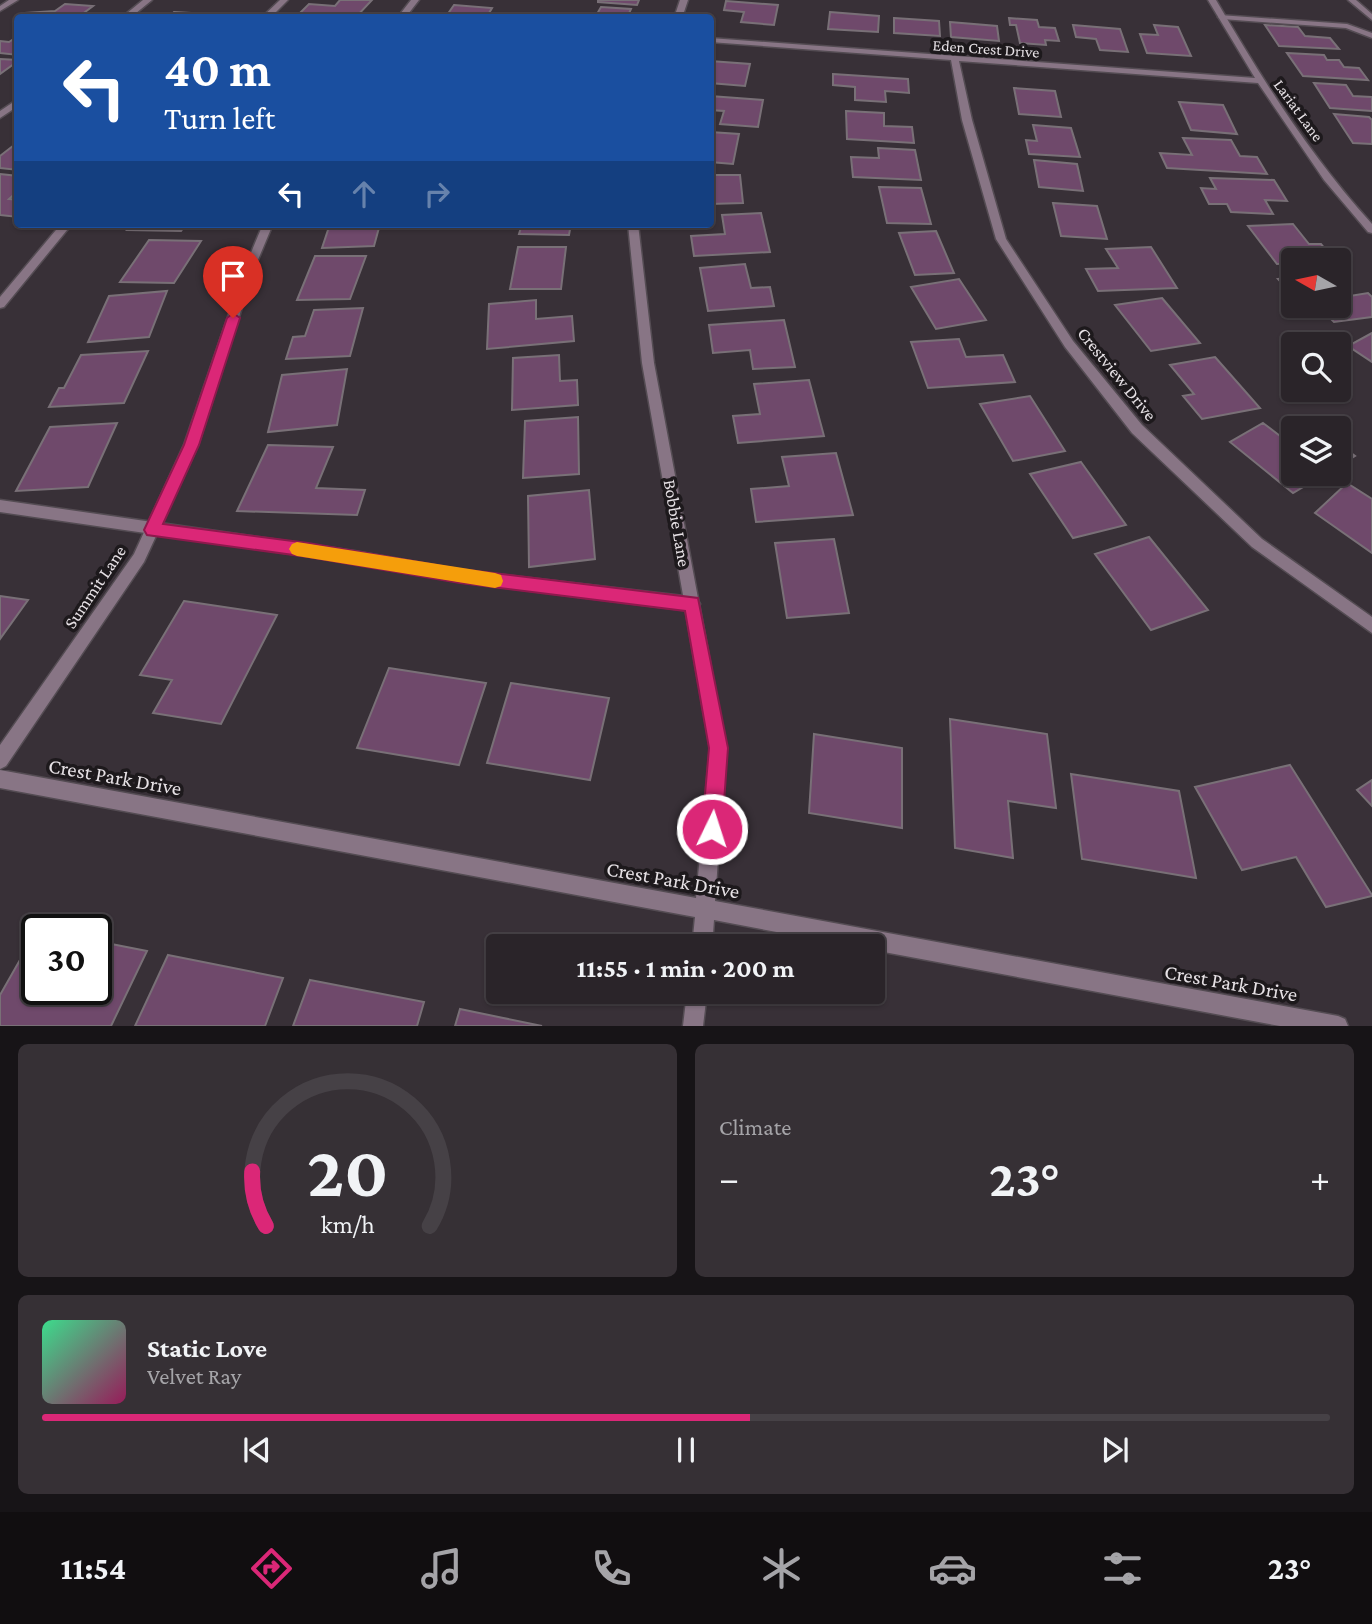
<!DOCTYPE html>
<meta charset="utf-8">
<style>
:root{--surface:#2a2429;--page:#363035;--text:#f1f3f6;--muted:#a5a4a8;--line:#464146;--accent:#db2777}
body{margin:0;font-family:"Crimson Pro",serif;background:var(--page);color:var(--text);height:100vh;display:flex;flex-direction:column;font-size:26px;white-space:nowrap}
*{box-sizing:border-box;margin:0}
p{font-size:23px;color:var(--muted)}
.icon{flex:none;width:38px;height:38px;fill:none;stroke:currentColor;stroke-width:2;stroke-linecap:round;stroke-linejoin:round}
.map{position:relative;height:1026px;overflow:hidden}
.drawer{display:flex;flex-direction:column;gap:18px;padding:18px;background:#171417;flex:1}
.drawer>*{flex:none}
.banner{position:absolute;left:14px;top:14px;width:700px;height:214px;border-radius:7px;box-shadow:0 2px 5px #0004,0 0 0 2px var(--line);background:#1a4fa0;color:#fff;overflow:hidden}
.needle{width:46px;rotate:279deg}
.fabs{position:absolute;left:1281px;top:248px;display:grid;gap:14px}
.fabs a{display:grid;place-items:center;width:70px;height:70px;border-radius:7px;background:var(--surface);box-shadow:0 2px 5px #0004,0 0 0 2px var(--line);font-size:35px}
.speed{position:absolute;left:21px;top:914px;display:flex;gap:14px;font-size:35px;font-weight:700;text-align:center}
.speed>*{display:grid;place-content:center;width:91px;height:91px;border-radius:50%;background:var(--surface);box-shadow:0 2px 5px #0004,0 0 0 2px var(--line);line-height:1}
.speed .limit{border:4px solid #111;border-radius:10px;background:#fff;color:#111}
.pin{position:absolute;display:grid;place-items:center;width:60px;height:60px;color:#fff;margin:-72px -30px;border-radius:50% 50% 50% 0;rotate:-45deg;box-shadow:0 0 7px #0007}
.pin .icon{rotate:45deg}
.me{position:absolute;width:77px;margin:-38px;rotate:4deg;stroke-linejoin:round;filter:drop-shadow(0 0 5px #0008)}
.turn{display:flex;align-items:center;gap:24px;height:147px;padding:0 35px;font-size:32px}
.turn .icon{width:91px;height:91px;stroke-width:2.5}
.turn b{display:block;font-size:49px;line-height:60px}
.lanes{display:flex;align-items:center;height:66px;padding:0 35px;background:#0003;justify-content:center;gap:35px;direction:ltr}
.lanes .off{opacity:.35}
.big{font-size:52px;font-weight:700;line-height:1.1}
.drawer .card{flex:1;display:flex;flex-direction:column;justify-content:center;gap:10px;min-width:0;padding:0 24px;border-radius:10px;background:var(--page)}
.drawer .dial{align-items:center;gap:0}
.dial svg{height:182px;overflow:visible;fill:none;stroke:var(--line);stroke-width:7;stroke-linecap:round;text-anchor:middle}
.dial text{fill:var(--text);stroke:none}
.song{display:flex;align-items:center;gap:21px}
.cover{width:84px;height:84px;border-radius:10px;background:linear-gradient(135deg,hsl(150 70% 55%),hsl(330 70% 35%))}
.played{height:7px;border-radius:4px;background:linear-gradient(90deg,var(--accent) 55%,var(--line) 55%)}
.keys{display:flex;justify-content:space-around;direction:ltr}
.heat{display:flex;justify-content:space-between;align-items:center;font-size:38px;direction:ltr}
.drawer .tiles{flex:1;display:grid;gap:18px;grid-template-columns:1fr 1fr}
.card:last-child{grid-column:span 2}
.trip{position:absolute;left:486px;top:934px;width:399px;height:70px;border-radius:7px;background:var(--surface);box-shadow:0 2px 5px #0004,0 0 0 2px var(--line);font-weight:700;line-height:70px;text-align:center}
.menu{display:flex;height:112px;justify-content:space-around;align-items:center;background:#110e10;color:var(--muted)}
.menu .icon{width:49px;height:49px}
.menu .active{color:var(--accent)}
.menu b{font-size:32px;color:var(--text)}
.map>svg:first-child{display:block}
.building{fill:#6f496b;stroke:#797077;stroke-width:2}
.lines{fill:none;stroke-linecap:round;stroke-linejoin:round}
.service-casing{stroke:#544c53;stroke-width:3}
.minor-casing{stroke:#544c53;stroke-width:3}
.service{fill:#887585;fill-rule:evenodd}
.minor{fill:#887585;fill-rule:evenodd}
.route{fill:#db2777;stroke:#8e194d;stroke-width:2}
.slow{fill:#f59e0b}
.labels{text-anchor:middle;stroke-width:7;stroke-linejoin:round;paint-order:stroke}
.far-street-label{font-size:16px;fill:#e6e1e5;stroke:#1d191c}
.street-label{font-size:18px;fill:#e6e1e5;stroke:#1d191c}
.near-street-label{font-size:21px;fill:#e6e1e5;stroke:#1d191c}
</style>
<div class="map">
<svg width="1372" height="1026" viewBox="0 0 1372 1026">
<rect width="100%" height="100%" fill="#383037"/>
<!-- building -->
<path class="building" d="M340,0h32l-16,17 -56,-4 9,-9 26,2z
M598,0h41l-2,5 -39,-3z
M726,1l52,4 -4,20 -33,-3 3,-10 -20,-2z
M65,4l28,2 -16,12h-58l6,-5 30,-2z
M454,5l38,3 -6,10h-41z
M601,7l30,2 -4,9h-40l2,-5 8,1z
M174,12l33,2 -3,4h-36z
M830,12l49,4 -1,16 -50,-3z
M894,18l45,3 1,15 -46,-3z
M1009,18l28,2 2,7 16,1 4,13 -14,-1 1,5 -26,-2 -4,-18h-6z
M950,22l47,4 2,15 -48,-4z
M1073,25l47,4 8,23 -28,-2 -4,-11 -20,-2z
M1154,25l24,2 13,29 -44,-3 -7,-19 18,1z
M1265,25l33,2 7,9 25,2 9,11 -60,-3z
M18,36v19l-18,-2v-12l9,1z
M1287,53l37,2 3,5h12l5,7 15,1 9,12 -65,-4z
M0,59l18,1v1l-18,13z
M710,61l40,3 -5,22 -35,-3z
M833,74l75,5 1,14 -24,-2 1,11 -31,-2v-13l-22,-2z
M1314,83l32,2 7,11 19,1v14l-42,-3z
M1014,88l41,3 6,26 -42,-3z
M710,96l53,4 -5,27 -38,-3 4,-13 -14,-1z
M1179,102l44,3 14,29 -46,-4z
M846,111l38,2v13l28,1 2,16 -67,-4z
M1334,114l35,3 3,3v24l-19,-1z
M1033,125l38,3 9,29 -51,-3 -3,-14 11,1z
M710,132l29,2 -6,30 -23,-2z
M1183,138l48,2 9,16 17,1 10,17 -100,-6 -7,-15 32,2z
M18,142v28l-18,-2v-12z
M878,148l37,2 6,30 -68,-3 -2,-20 28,1z
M1034,160l43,4 6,27 -44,-4z
M0,174l18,2v15l-9,8 9,1v17l-18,-2z
M710,175h30l3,28 -33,1z
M1210,178l64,2 13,21 -22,-1 8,14 -42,-2 -4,-8h-18l-8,-16 15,1z
M879,187l42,1 10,36 -44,-1z
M1053,203l44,3 10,33 -46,-3z
M761,213l9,39 -76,4 -3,-20 34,-2 -3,-19z
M131,224h55l-5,7 -54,-1z
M330,224h50l-6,22 -52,2z
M522,224h49l-2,11 -50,-1z
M1293,224l16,20h12l14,17h-42v2l-16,1 -29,-38z
M936,231l18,42 -39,2 -16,-42z
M149,240l52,1 -27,42 -54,-1z
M518,247h48l-5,42h-51z
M1151,247l26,41 -79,3 -12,-22 32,-1 -12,-19z
M315,256h51l-16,43 -53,1z
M745,264l6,24 19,-1 4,19 -66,5 -8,-43z
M1293,277v18l-15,-16z
M959,279l27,41 -50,9 -25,-42z
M1339,285l11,11 18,-3 4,4v20l-38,5 -16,-16h21z
M167,291l-18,46 -61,5 21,-46z
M1162,298l38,45 -49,8 -36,-46z
M536,300v19l36,-3 2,25 -87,8 2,-45z
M363,308l-13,48 -64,3 7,-22 12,-1 9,-26z
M784,320l11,47 -42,2 -3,-19 -37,3 -4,-28z
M1372,333v29l-24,-16z
M959,339l7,18 37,-2 12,27 -87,6 -17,-46z
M148,351l-24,52 -75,4 10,-19h5l17,-33z
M559,355l1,26 17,-1 1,25 -66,5 1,-52z
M1215,357l45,51 -58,11 -19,-23 11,-2 -24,-29z
M347,369l-10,56 -69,7 14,-57z
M809,380l15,56 -86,7 -5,-27 27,-2 -6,-30z
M1030,396l35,55 -52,10 -33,-57z
M578,417l1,57 -56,4 2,-57z
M117,423l-29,64 -72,4 34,-64z
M1263,423l21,16 9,-6v41h32l-32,19 -63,-51z
M1339,444l16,12 -16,10z
M268,445l65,2 -17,41 49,2 -8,25 -120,-4z
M836,453l17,62 -97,7 -5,-33 38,-3 -7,-29z
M1081,462l45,63 -53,13 -43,-64z
M1347,483l25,16v54l-57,-40z
M589,490l6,69 -66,8 -1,-71z
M1149,537l59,73 -57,20 -56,-76z
M834,539l15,74 -62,5 -12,-75z
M0,596l28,4 -28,39z
M184,601l93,14 -56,109 -68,-11 19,-33 -32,-5z
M389,668l97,15 -27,82 -102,-17z
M511,683l98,15 -19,82 -103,-17z
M950,719l97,15 9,74 -48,-7 5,57 -58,-10z
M814,734l88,14v80l-93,-15z
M1290,765l82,130v1l-46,11 -30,-50 -54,13 -47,-83z
M1071,774l108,17 17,87 -114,-19z
M1372,780v26l-15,-16z
M37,930v59h59v-48l51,10 -36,75h-111v-31z
M168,955l115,23 -18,48h-130z
M310,980l114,22 -7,24h-124z
M460,1009l82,17h-87z"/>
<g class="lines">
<defs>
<path id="service" d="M9,0h9l-18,11v-5z
M280,0h8l-18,18h-9z
M1348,0h8l16,14v6z
M1219,15l128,9 25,9v5l-26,-10 -124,-9 -4,-2z
M61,224h11l-68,83 -4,1v-11z
M0,500l354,51 106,19 232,27 5,2 3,5 -3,5 -5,2 -232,-29 -106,-19 -354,-51z"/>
<path id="minor" d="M143,0h9l-22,18h-9z
M411,0h8l-14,18h-8z
M680,0h8l-6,18h-8z
M1208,0h8c46,79 94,156 156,224v9l-4,-1 -44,-52 -66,-97 -299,-22 13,59 34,119 67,102 69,84 120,114 110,78v16l-120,-86 -120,-114 -67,-86 -69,-108 -34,-119 -11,-60 -241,-18v-4l545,40z
M18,99v7l-18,12v-7z
M263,224h10l-18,43 -57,178 -54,117 -138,204 -6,3v-24l134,-191 50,-109 61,-178z
M628,224h10l16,139 72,385 -11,153 623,115 7,3 3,7h-68l-407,-76v-3h-17l-142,-27 -2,27h-20l3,-30 -695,-129v-18l696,128 14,-150 -68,-385z
M687,992h20l-4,34h-20z"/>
</defs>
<!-- service casing -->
<use href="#service" class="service-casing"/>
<!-- minor casing -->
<use href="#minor" class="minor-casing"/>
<!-- service -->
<use href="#service" class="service"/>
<!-- minor -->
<use href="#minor" class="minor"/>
</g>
<!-- route -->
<path class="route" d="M233,313l7,5 -41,127 -36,79 145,19 152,26 238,29 30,150 -6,81 -3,7 -7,3 -7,-3 -3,-7 7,-81 -24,-137 -225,-28 -152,-26 -161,-22 -3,-5 40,-85 43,-127z"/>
<!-- slow -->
<path class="slow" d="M297,542l198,31 6,2 2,6 -2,5 -6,2 -198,-32 -5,-2 -3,-5 3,-5z"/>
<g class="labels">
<!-- far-street labels -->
<g class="far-street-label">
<text transform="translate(986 48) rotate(4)" y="6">Eden Crest Drive</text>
<text transform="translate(1299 110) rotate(54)" y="6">Lariat Lane</text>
</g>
<!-- street labels -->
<g class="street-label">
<text transform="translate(1117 374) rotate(51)" y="6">Crestview Drive</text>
<text transform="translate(677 523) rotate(80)" y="6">Bobbie Lane</text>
<text transform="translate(95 587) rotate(-56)" y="6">Summit Lane</text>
</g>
<!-- near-street labels -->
<g class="near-street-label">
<text transform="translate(115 777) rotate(10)" y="7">Crest Park Drive</text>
<text transform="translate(673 880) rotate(10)" y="7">Crest Park Drive</text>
<text transform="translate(1231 983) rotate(10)" y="7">Crest Park Drive</text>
</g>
</g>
</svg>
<div class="fabs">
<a><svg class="needle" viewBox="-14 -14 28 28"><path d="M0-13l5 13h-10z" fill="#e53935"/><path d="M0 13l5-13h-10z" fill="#a5a4a8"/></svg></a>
<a><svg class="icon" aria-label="search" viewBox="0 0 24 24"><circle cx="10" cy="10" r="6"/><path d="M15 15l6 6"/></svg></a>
<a><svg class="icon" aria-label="layers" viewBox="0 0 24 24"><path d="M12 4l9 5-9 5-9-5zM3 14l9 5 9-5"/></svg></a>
</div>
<div class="speed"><div class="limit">30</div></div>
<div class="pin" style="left:233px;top:318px;background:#d93025"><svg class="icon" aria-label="arrive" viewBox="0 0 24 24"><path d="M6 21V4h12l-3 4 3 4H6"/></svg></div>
<svg class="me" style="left:712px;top:829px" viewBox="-20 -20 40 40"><circle r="17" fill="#db2777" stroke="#fff" stroke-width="3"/><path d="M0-11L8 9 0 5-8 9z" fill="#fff"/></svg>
<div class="trip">11:55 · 1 min · 200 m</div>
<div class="banner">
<div class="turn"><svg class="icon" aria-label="left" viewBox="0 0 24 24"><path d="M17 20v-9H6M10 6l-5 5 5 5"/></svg><div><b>40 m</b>Turn left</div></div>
<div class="lanes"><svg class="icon" aria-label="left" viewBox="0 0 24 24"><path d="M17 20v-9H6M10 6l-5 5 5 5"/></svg><svg class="icon off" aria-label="ahead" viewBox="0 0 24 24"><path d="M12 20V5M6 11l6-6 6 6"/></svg><svg class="icon off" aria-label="right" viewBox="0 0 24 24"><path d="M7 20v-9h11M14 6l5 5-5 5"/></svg></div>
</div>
</div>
<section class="drawer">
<div class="tiles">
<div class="card dial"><svg viewBox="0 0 100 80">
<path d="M14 69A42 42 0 1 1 86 69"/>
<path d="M14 69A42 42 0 0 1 8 45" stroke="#db2777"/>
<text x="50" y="56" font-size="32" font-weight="700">20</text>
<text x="50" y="72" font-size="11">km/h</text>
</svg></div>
<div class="card"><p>Climate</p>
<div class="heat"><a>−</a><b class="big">23°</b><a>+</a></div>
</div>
<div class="card">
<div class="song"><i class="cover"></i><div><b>Static Love</b><p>Velvet Ray</p></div></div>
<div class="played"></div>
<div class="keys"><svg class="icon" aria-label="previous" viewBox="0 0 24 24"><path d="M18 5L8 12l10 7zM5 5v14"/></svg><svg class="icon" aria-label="pause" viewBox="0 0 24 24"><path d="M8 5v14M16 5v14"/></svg><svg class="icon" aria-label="next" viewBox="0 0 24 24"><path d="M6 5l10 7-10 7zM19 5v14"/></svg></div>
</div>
</div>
</section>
<nav class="menu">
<b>11:54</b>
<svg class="icon active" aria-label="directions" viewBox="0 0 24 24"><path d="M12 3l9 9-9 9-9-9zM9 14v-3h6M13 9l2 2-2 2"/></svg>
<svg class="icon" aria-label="music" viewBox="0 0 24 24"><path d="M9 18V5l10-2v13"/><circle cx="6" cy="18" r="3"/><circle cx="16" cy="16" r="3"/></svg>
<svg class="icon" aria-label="phone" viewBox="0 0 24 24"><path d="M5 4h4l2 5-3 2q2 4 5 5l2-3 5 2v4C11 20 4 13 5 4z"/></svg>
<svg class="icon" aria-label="climate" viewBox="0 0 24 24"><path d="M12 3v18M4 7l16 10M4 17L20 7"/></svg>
<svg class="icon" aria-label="car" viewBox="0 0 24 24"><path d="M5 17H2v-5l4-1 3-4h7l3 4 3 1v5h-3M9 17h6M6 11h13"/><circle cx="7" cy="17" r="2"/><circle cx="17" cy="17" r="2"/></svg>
<svg class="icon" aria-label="filters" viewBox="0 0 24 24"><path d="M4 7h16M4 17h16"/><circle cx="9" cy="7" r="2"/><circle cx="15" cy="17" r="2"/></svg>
<b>23°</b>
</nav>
